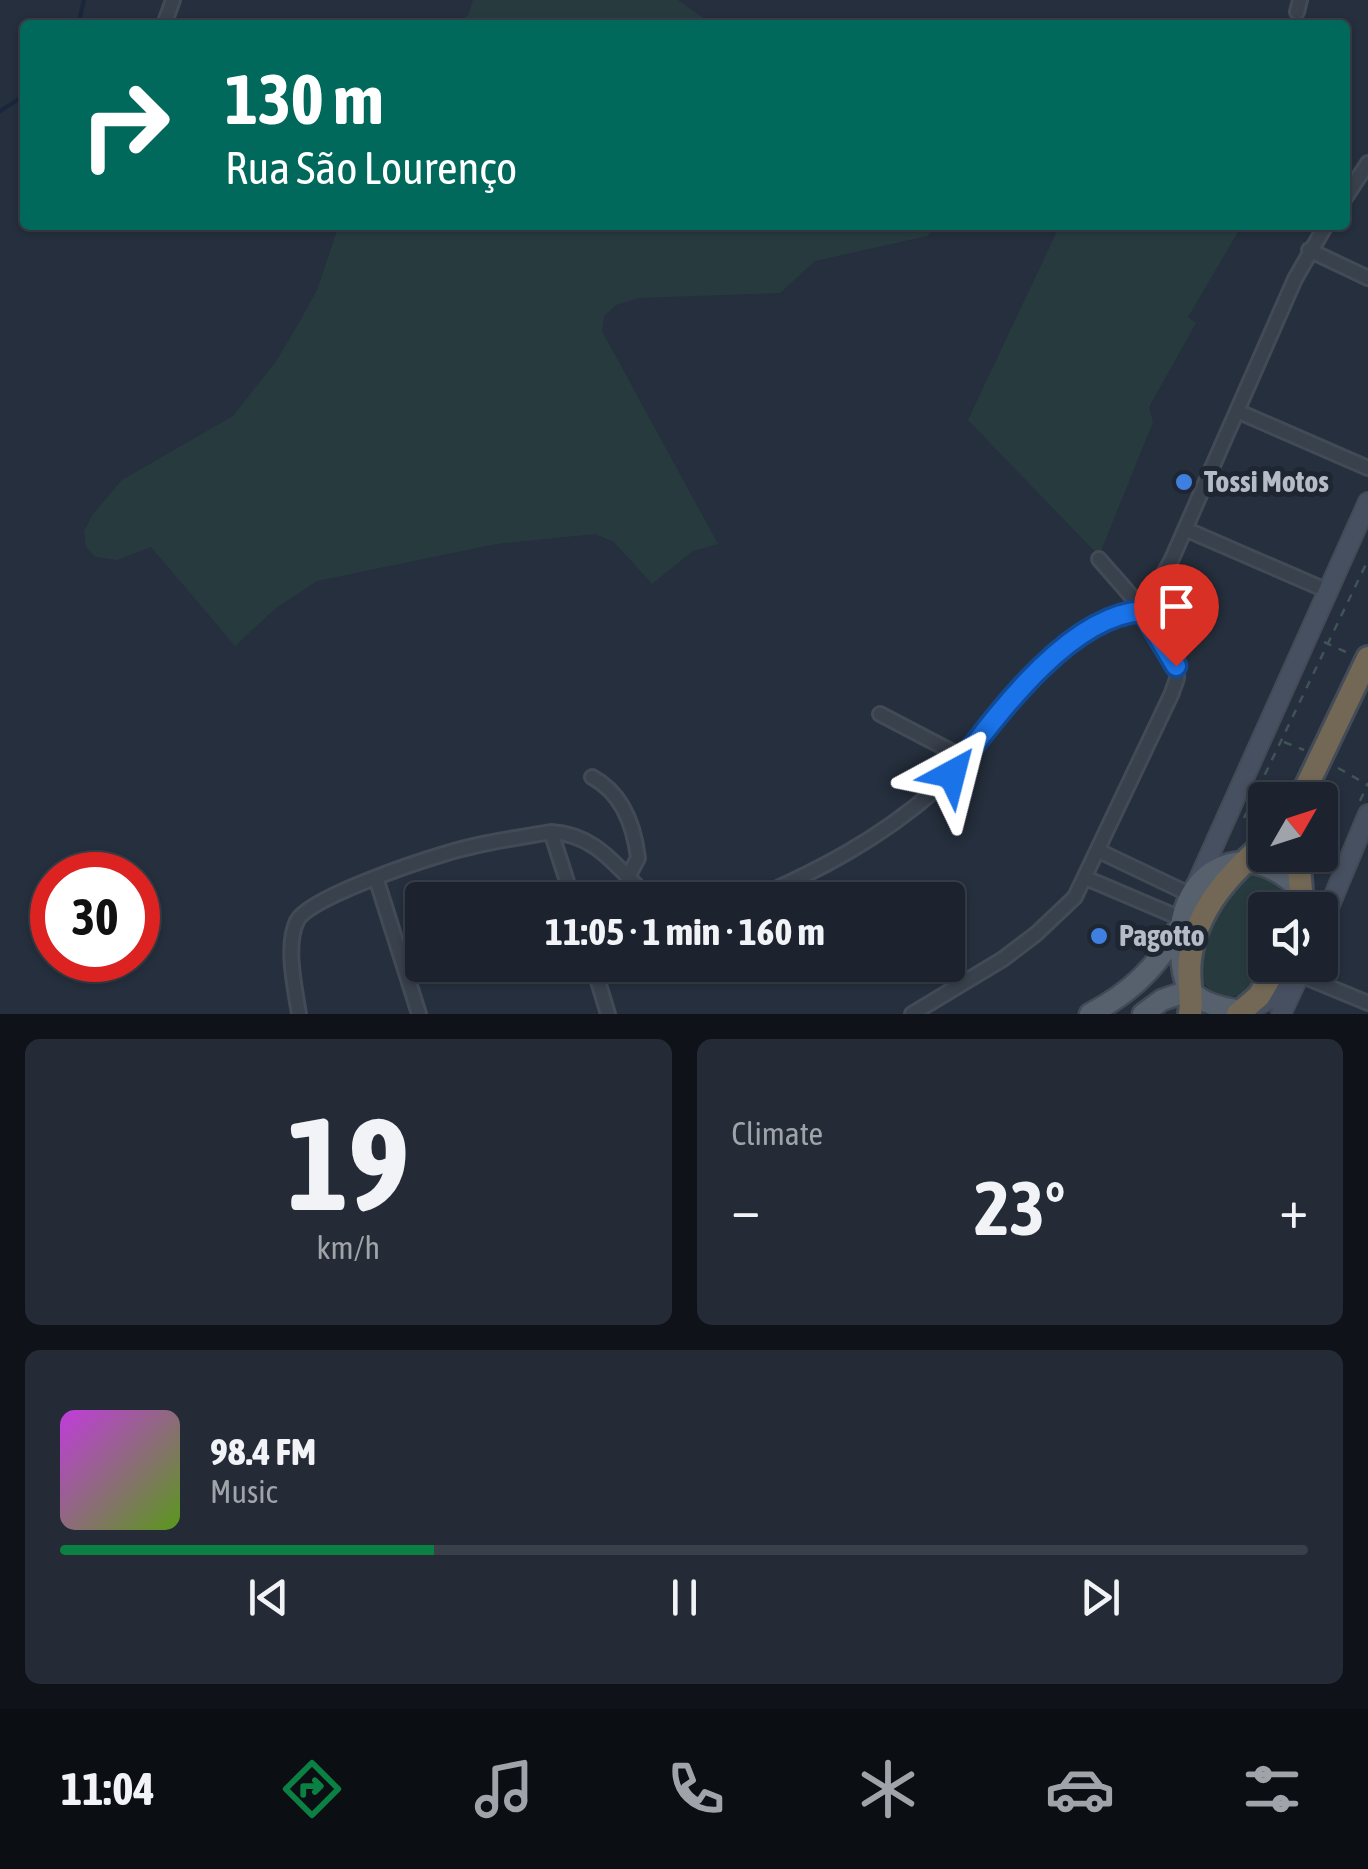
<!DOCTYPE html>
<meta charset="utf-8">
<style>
:root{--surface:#1c232e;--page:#252b36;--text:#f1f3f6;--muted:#a0a4aa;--line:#3a404a;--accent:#0b8043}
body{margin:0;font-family:"Asap Condensed",sans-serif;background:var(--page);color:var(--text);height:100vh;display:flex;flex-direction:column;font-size:38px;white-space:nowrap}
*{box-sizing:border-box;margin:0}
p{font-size:32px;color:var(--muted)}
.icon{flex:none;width:55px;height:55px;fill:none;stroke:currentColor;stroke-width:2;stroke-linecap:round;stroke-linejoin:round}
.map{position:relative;height:1014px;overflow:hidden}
.side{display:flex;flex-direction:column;gap:25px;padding:25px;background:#0f1319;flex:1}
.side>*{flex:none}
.guide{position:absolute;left:20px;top:20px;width:1330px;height:210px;border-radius:10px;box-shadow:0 2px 8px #0004,0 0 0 2px var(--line);background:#00695c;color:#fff;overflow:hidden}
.needle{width:65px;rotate:51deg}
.controls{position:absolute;left:1248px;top:782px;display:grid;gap:20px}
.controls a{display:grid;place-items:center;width:90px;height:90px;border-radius:10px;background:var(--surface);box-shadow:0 2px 8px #0004,0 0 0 2px var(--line);font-size:50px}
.speed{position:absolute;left:30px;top:852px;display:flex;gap:20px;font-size:50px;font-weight:700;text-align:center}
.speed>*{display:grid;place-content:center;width:130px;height:130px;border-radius:50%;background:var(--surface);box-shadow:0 2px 8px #0004,0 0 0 2px var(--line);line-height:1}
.speed .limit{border:15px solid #d22;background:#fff;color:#111}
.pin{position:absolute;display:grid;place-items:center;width:85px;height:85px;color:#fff;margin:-102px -42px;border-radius:50% 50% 50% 0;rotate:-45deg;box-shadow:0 0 10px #0007}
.pin .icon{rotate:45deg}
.me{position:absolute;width:110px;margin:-55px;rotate:38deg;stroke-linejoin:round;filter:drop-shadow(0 0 8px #0008)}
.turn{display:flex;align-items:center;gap:35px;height:210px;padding:0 40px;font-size:45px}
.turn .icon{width:130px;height:130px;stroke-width:2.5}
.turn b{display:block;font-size:70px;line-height:85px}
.big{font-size:75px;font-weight:700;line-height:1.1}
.side .widget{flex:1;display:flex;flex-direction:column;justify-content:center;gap:15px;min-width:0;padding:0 35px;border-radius:15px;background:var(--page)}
.side .dial{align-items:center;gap:0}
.dial b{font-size:130px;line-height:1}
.song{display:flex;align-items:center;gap:30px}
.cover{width:120px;height:120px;border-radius:15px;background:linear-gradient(135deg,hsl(290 70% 55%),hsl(90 70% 35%))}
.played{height:10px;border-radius:5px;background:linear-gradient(90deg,var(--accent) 30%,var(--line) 30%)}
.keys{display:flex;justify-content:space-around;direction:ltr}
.heat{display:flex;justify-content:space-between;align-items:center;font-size:55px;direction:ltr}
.side .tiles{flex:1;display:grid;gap:25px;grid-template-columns:1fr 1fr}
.widget:last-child{grid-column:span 2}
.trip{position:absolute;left:405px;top:882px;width:560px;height:100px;border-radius:10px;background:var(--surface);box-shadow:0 2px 8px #0004,0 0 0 2px var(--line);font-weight:700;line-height:100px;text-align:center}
.tabs{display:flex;height:160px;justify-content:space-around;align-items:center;background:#0b0e12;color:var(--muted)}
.tabs .icon{width:70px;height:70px}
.tabs .active{color:var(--accent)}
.tabs b{font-size:45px;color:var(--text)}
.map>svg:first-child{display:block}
.green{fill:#273b3e}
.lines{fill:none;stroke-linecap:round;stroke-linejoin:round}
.stream{stroke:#19263b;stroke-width:4}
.street-casing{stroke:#424a56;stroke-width:18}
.secondary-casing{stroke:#424a56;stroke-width:22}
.primary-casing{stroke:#424a56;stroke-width:25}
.highway-casing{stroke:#444c58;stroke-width:28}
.path{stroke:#405456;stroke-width:2.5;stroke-dasharray:8 8;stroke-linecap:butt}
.street{stroke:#39414d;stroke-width:12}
.secondary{stroke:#475060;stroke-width:18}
.primary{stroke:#57606d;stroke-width:20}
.highway{stroke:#736856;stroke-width:22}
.route-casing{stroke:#114b97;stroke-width:25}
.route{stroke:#1a73e8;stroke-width:18}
.shop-dot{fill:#3f7fe0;stroke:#1e2632;stroke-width:4}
.labels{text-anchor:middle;stroke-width:10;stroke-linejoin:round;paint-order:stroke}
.poi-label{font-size:30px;font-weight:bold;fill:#b5bcc8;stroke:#1e2632;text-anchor:start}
</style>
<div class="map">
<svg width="1368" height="1014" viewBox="0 0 1368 1014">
<rect width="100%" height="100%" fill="#252f3d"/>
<!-- green -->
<path class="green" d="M473,0h205l35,25h-258l13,-10z
M339,225h599l-11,11 -112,25 -35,32 -141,5 -23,7 -12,11 -2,15 116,213 -25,7 -41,33 -38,-42 -19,-8 -99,10 -179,37 -41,27 -41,38 -84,-99 -34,13 -21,-3 -10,-10 -2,-16 9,-17 29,-34 111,-64 44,-56 23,-39 17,-31z
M1060,225h182l-54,92 8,6 -47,84 4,15 -54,134 -131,-136z
M1258,873l32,16 5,21h-30v55h5l-25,30c-23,4 -38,-2 -48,-23l4,-27 31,-65z"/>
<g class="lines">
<!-- stream -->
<path class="stream" d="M78,25l6,-25
M0,111l25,-16"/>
<defs>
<path id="street" d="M1297,12l3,-12
M164,25l9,-25
M1345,198l23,-35
M1309,250l59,28
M1237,411l131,57
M1185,529l143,62
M1143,611l28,-50 124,-282 31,-54
M880,714l84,44
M592,777c30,16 42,48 46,81l-10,19
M551,832l22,68
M1099,851l90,43
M376,878l43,136
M1086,878l94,40
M751,900c67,-29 128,-61 183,-109 59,-53 121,-176 209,-180
M593,965l15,49
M1300,975l68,28
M299,1014c-4,-26 -14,-68 -2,-93 11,-23 120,-59 147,-67 35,-11 72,-16 107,-22 49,3 67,39 101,68
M912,1014l91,-55 33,-25 39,-37 97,-204c1,-5 4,-10 5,-15 4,-32 -58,-95 -78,-119"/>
<path id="secondary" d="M1197,883l171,-381
M1320,929l48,-115
M1248,1010l45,-22
M1281,1014l23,-49"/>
<path id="primary" d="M1241,1011c-17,-3 -37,-6 -50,-20 -8,-9 -9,-25 -10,-37 -10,-78 62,-125 120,-63
M1090,1014c39,-20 68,-47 88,-85
M1143,1014l19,-14 29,-10"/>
<path id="highway" d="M1300,800l68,-142
M1298,855l3,36 -3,19
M1190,1014c3,-19 -3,-36 0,-55 6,-50 40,-85 75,-116
M1238,1014l21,-18 18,-31"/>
</defs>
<!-- street casing -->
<use href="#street" class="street-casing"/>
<!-- secondary casing -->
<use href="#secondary" class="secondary-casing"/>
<!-- primary casing -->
<use href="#primary" class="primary-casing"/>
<!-- highway casing -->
<use href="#highway" class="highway-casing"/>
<!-- path -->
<path class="path" d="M1324,642l24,11
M1284,742l20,8
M1338,768l30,17
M1360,801l8,-18
M1244,818l124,-258"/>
<!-- street -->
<use href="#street" class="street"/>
<!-- secondary -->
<use href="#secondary" class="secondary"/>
<!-- primary -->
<use href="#primary" class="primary"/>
<!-- highway -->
<use href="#highway" class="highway"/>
</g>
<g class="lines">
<defs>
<path id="route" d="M952,774c42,-55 116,-159 191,-163l33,55"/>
</defs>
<!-- route casing -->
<use href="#route" class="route-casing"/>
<!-- route -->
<use href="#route" class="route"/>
</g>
<!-- markers -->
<g class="shop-dot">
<circle cx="1184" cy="482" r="10"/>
<circle cx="1099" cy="936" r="10"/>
</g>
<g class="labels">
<!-- poi labels -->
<g class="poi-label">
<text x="1204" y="492">Tossi Motos</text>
<text x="1119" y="946">Pagotto</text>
</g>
</g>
</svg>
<div class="controls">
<a><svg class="needle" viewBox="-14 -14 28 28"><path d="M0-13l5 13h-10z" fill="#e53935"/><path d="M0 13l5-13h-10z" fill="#a0a4aa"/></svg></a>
<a><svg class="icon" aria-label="sound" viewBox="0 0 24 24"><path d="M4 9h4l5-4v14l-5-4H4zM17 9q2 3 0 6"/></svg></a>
</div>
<div class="speed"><div class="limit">30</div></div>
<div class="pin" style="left:1176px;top:666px;background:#d93025"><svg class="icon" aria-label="arrive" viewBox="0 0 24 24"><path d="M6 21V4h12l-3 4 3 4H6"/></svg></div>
<svg class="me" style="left:952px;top:774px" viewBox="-20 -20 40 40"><path d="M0-17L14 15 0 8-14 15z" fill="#1a73e8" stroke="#fff" stroke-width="4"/></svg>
<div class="trip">11:05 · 1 min · 160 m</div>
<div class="guide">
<div class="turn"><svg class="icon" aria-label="right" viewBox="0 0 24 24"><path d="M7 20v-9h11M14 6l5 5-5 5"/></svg><div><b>130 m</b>Rua São Lourenço</div></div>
</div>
</div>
<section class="side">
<div class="tiles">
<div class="widget dial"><b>19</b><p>km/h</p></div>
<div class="widget"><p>Climate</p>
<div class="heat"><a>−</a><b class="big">23°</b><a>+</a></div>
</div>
<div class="widget">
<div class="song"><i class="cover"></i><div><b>98.4 FM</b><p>Music</p></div></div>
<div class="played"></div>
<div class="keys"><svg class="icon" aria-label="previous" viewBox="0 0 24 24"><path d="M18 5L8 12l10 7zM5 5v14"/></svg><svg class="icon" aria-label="pause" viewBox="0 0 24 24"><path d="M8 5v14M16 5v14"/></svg><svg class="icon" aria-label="next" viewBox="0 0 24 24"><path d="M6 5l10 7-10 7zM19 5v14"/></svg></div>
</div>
</div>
</section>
<nav class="tabs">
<b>11:04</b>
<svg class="icon active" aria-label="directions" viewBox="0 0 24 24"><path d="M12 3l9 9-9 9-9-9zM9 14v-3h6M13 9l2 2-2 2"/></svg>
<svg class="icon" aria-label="music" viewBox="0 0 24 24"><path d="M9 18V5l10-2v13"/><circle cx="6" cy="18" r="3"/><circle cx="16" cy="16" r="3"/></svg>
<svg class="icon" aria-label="phone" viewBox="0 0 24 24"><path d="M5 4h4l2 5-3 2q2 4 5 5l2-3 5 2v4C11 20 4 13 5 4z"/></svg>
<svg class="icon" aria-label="climate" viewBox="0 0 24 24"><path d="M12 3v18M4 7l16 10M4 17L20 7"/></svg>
<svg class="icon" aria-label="car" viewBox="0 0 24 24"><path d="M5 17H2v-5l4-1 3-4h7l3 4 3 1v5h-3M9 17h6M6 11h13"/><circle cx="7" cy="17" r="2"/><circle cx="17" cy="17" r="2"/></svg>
<svg class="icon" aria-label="filters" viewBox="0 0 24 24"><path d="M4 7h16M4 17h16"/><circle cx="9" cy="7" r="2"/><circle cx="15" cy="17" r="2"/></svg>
</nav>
